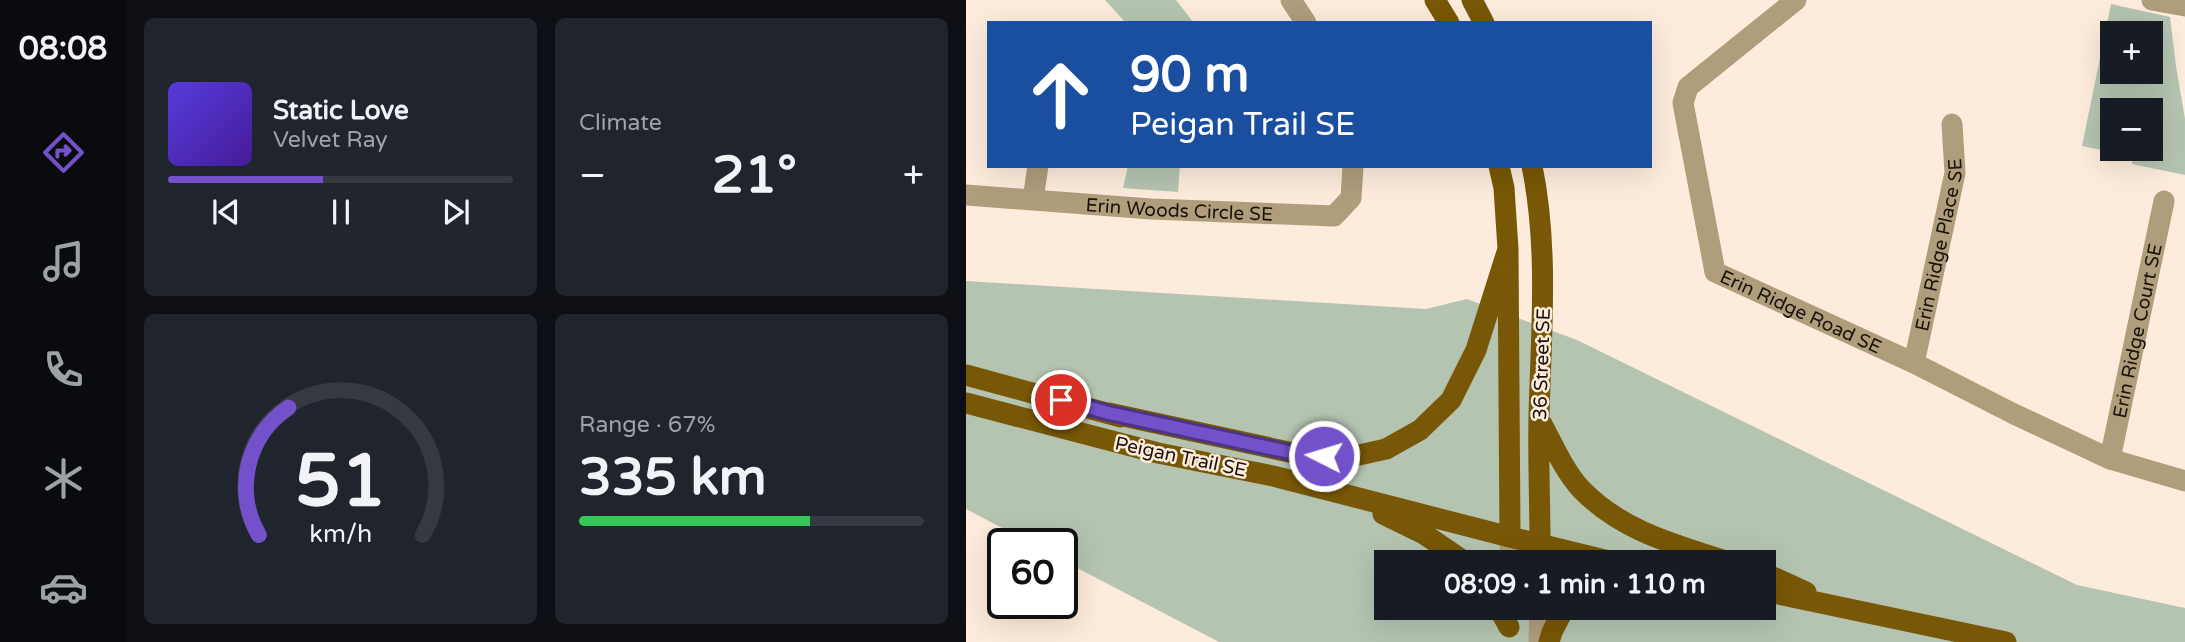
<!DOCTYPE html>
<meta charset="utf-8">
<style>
:root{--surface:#171b24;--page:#20242c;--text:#f1f3f6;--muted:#9ea1a6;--line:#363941;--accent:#7351ca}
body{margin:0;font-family:"Varela Round",sans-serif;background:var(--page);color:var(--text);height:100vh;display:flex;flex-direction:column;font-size:26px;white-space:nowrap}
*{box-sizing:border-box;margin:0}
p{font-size:23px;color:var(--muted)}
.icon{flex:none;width:38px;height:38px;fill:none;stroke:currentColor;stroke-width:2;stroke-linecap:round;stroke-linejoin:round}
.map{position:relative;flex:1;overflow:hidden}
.panel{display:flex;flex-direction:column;gap:18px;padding:18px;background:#0d0f14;width:840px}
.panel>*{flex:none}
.guide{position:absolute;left:21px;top:21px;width:665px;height:147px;border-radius:0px;box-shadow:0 7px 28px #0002;background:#1a4fa0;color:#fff;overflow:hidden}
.tools{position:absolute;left:1134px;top:21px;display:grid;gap:14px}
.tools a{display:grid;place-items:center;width:63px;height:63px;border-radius:0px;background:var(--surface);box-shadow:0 7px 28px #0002;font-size:35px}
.speed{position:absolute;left:21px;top:528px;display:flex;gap:14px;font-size:35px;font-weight:700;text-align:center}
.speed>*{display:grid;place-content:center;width:91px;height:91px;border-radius:50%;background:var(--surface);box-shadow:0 7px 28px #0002;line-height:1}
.speed .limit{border:4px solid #111;border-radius:10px;background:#fff;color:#111}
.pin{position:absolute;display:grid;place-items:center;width:60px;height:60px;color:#fff;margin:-30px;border:4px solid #fff;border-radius:50%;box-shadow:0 2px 7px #0007}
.me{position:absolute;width:77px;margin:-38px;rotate:275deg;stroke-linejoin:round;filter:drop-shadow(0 0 5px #0008)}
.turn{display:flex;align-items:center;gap:24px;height:147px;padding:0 28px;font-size:32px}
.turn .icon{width:91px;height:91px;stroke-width:2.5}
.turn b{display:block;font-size:49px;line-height:60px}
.big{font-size:52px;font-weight:800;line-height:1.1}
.panel .widget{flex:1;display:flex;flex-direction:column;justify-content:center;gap:10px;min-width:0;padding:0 24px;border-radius:10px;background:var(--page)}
.panel .dial{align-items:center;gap:0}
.dial svg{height:182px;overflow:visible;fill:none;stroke:var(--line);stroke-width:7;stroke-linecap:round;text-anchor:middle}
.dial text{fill:var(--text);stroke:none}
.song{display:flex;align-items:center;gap:21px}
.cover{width:84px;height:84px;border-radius:10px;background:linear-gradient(135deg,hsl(250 70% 55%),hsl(260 70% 35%))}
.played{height:7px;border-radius:4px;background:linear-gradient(90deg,var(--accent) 45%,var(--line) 45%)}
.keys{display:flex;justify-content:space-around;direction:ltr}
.heat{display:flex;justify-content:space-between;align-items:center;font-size:38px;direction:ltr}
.charge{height:10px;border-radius:5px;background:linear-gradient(90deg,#34c759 67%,var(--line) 0)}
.panel .tiles{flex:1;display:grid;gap:18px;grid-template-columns:repeat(2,1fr)}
.trip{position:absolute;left:408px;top:550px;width:402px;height:70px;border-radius:0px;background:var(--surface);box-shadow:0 7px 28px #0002;font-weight:800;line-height:70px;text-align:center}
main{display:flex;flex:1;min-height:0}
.tabs{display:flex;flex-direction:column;width:126px;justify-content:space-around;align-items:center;background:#090b0e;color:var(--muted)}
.tabs .icon{width:49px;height:49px}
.tabs .selected{color:var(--accent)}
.tabs b{font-size:32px;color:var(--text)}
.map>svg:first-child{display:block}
.green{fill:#b5c4b1;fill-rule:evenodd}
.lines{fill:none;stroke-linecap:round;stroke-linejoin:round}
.minor{stroke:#af9d7c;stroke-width:21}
.major{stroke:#785806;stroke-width:21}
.route-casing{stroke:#4b3583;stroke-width:18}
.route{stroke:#7351ca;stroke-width:12}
.labels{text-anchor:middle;stroke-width:5;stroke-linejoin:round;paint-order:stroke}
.street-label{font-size:19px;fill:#1a130c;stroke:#fdecdc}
</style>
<main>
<nav class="tabs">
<b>08:08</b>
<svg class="icon selected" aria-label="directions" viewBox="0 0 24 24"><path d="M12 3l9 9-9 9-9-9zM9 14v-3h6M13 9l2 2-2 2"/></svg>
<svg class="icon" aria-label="music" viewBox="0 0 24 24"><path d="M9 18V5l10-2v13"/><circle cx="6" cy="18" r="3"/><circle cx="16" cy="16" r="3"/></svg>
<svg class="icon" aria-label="phone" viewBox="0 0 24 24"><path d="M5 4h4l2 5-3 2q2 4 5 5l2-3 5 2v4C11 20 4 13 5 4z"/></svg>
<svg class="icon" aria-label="climate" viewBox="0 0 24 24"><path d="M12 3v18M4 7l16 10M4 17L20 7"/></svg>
<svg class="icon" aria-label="car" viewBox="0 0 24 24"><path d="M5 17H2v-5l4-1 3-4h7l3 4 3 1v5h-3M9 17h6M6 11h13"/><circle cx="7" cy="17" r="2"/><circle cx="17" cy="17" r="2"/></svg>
</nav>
<section class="panel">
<div class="tiles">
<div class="widget">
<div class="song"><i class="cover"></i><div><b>Static Love</b><p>Velvet Ray</p></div></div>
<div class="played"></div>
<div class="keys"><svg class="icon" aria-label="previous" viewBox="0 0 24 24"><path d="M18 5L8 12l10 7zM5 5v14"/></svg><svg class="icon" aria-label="pause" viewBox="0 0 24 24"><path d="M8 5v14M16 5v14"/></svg><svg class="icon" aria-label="next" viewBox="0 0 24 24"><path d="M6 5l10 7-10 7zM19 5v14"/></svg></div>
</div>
<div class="widget"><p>Climate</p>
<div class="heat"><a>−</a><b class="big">21°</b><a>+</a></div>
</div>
<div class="widget dial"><svg viewBox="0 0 100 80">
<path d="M14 69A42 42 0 1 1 86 69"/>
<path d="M14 69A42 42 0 0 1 27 13" stroke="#7351ca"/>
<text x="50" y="56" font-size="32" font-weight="700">51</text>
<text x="50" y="72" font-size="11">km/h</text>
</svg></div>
<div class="widget"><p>Range · 67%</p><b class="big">335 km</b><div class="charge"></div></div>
</div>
</section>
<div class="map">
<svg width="1219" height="642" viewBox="0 0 1219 642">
<rect width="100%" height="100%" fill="#fdecdc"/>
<!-- green -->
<path class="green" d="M139,0h71l18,23h-68z
M1145,4l59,13 6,49 9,53v56l-53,-11 1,-7 -51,-11zM1146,33h39v39h-39zM1185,110v39h-39v-39z
M162,166h52l-2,26 -55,-4z
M0,281l460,28 41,-10 110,41 500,245 108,23v34h-966l-157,-82v-16h-29l-67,-35zM420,562h378v45h-378z"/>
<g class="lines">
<!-- minor -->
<g class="minor">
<path d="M325,0l15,23"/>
<path id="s1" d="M830,0l-108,87 -5,16 32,169 199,91 98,50 98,46 75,22"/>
<path d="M1186,0l33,6"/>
<path id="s2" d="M0,195l185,14 183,7 17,-18 2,-32"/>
<path d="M67,199l5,-33"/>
<path id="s3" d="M948,363l41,-190 -3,-49"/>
<path id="s4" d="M1144,459l54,-258"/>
<path d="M544,562v-25"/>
<path d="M573,642l1,-35"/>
</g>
<!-- major -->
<path class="major" d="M469,0l14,23
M506,0l12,23
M533,166l5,22 4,61 2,288
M566,166c17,83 9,167 7,251 -1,42 1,85 1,128
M0,375l155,42
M0,403l192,50 115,23 237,61 103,25
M143,413l189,41 52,3 36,-8 34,-19 31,-30 25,-50 32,-101
M576,424c11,21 23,48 39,65 40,42 95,56 148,73
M417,514l41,20 41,28
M798,573l42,19
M798,591l242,51
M532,607l11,20
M583,642l3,-10 13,-25"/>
</g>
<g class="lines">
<defs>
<path id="route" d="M95,400l48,13 189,41 26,2"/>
</defs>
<!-- route casing -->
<use href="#route" class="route-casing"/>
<!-- route -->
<use href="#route" class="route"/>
</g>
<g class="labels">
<!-- street labels -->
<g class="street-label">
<text dy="7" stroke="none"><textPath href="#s2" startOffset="214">Erin Woods Circle SE</textPath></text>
<text dy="7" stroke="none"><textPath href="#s3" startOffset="121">Erin Ridge Place SE</textPath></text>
<text dy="7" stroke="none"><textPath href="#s1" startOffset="422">Erin Ridge Road SE</textPath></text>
<text dy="7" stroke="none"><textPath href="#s4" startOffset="131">Erin Ridge Court SE</textPath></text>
<text transform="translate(575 364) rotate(-88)" y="7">36 Street SE</text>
<text transform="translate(215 456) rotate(12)" y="7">Peigan Trail SE</text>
</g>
</g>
</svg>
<div class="tools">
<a>+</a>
<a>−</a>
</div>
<div class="speed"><div class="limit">60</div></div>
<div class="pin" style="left:95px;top:400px;background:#d93025"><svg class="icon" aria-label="arrive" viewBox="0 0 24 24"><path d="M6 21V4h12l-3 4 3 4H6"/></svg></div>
<svg class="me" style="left:358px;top:456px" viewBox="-20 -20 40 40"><circle r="17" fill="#7351ca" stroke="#fff" stroke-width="3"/><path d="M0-11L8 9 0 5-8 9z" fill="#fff"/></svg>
<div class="trip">08:09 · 1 min · 110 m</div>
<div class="guide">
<div class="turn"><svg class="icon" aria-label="ahead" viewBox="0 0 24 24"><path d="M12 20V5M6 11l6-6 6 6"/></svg><div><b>90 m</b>Peigan Trail SE</div></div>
</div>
</div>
</main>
